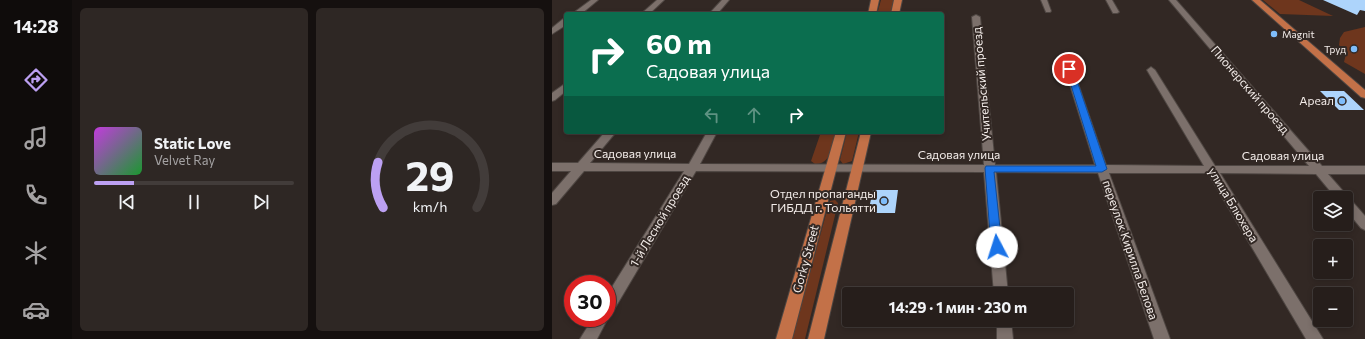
<!DOCTYPE html>
<html lang="ru">
<meta charset="utf-8">
<style>
:root{--surface:#261e1b;--page:#2e2724;--text:#f1f3f6;--muted:#a4a2a3;--line:#423c3a;--accent:#bca0f2}
body{margin:0;font-family:Commissioner,sans-serif;background:var(--page);color:var(--text);height:100vh;display:flex;flex-direction:column;font-size:15px;white-space:nowrap}
*{box-sizing:border-box;margin:0}
p{font-size:13px;color:var(--muted)}
.icon{flex:none;width:22px;height:22px;fill:none;stroke:currentColor;stroke-width:2;stroke-linecap:round;stroke-linejoin:round}
.map{position:relative;flex:1;overflow:hidden}
.panel{display:flex;flex-direction:column;gap:8px;padding:8px;background:#15100f;width:480px}
.panel>*{flex:none}
.top-card{position:absolute;left:12px;top:12px;width:380px;height:122px;border-radius:4px;box-shadow:0 2px 6px #0003,0 0 0 1px var(--line);background:#0b6e4f;color:#fff;overflow:hidden}
.tools{position:absolute;left:761px;top:191px;display:grid;gap:8px}
.tools a{display:grid;place-items:center;width:40px;height:40px;border-radius:4px;background:var(--surface);box-shadow:0 2px 6px #0003,0 0 0 1px var(--line);font-size:20px}
.speed{position:absolute;left:12px;top:275px;display:flex;gap:8px;font-size:20px;font-weight:700;text-align:center}
.speed>*{display:grid;place-content:center;width:52px;height:52px;border-radius:50%;background:var(--surface);box-shadow:0 2px 6px #0003,0 0 0 1px var(--line);line-height:1}
.speed .limit{border:6px solid #d22;background:#fff;color:#111}
.pin{position:absolute;display:grid;place-items:center;width:34px;height:34px;color:#fff;margin:-17px;border:2px solid #fff;border-radius:50%;box-shadow:0 1px 4px #0007}
.me{position:absolute;width:44px;margin:-22px;rotate:355deg;stroke-linejoin:round;filter:drop-shadow(0 0 3px #0008)}
.turn{display:flex;align-items:center;gap:14px;height:84px;padding:0 16px;font-size:18px}
.turn .icon{width:52px;height:52px;stroke-width:2.5}
.turn b{display:block;font-size:28px;line-height:34px}
.lanes{display:flex;align-items:center;height:38px;padding:0 16px;background:#0003;justify-content:center;gap:20px;direction:ltr}
.lanes .off{opacity:.35}
.panel .tile{flex:1;display:flex;flex-direction:column;justify-content:center;gap:6px;min-width:0;padding:0 14px;border-radius:6px;background:var(--page)}
.panel .dial{align-items:center;gap:0}
.dial svg{height:104px;overflow:visible;fill:none;stroke:var(--line);stroke-width:7;stroke-linecap:round;text-anchor:middle}
.dial text{fill:var(--text);stroke:none}
.song{display:flex;align-items:center;gap:12px}
.cover{width:48px;height:48px;border-radius:6px;background:linear-gradient(135deg,hsl(290 70% 55%),hsl(130 70% 35%))}
.played{height:4px;border-radius:2px;background:linear-gradient(90deg,var(--accent) 20%,var(--line) 20%)}
.keys{display:flex;justify-content:space-around;direction:ltr}
.panel .tiles{flex:1;display:grid;gap:8px;grid-template-columns:repeat(2,1fr)}
.trip{position:absolute;left:290px;top:287px;width:232px;height:40px;border-radius:4px;background:var(--surface);box-shadow:0 2px 6px #0003,0 0 0 1px var(--line);font-weight:700;line-height:40px;text-align:center}
main{display:flex;flex:1;min-height:0}
.menu{display:flex;flex-direction:column;width:72px;justify-content:space-around;align-items:center;background:#0f0c0b;color:var(--muted)}
.menu .icon{width:28px;height:28px}
.menu .current{color:var(--accent)}
.menu b{font-size:18px;color:var(--text)}
.map>svg:first-child{display:block}
.green{fill:#6e361d}
.building{fill:#add4fb}
.lines{fill:none;stroke-linecap:round;stroke-linejoin:round}
.minor-casing{stroke:#4e4642;stroke-width:2}
.major-casing{stroke:#4e4642;stroke-width:2}
.minor{fill:#7c706b;fill-rule:evenodd}
.major{fill:#c37148;fill-rule:evenodd}
.route{fill:#1a73e8;stroke:#114b97}
.poi-dot{fill:#7fbdfa;stroke:#322824;stroke-width:1.5}
.labels{text-anchor:middle;stroke-width:4;stroke-linejoin:round;paint-order:stroke}
.far-poi-label{font-size:10px;fill:#f3ece9;stroke:#322824;text-anchor:start}
.street-label{font-size:12px;fill:#f3ece9;stroke:#322824}
.poi-label{font-size:12px;fill:#f3ece9;stroke:#322824;text-anchor:end}
</style>
<main>
<nav class="menu">
<b>14:28</b>
<svg class="icon current" aria-label="directions" viewBox="0 0 24 24"><path d="M12 3l9 9-9 9-9-9zM9 14v-3h6M13 9l2 2-2 2"/></svg>
<svg class="icon" aria-label="music" viewBox="0 0 24 24"><path d="M9 18V5l10-2v13"/><circle cx="6" cy="18" r="3"/><circle cx="16" cy="16" r="3"/></svg>
<svg class="icon" aria-label="phone" viewBox="0 0 24 24"><path d="M5 4h4l2 5-3 2q2 4 5 5l2-3 5 2v4C11 20 4 13 5 4z"/></svg>
<svg class="icon" aria-label="climate" viewBox="0 0 24 24"><path d="M12 3v18M4 7l16 10M4 17L20 7"/></svg>
<svg class="icon" aria-label="car" viewBox="0 0 24 24"><path d="M5 17H2v-5l4-1 3-4h7l3 4 3 1v5h-3M9 17h6M6 11h13"/><circle cx="7" cy="17" r="2"/><circle cx="17" cy="17" r="2"/></svg>
</nav>
<section class="panel">
<div class="tiles">
<div class="tile">
<div class="song"><i class="cover"></i><div><b>Static Love</b><p>Velvet Ray</p></div></div>
<div class="played"></div>
<div class="keys"><svg class="icon" aria-label="previous" viewBox="0 0 24 24"><path d="M18 5L8 12l10 7zM5 5v14"/></svg><svg class="icon" aria-label="pause" viewBox="0 0 24 24"><path d="M8 5v14M16 5v14"/></svg><svg class="icon" aria-label="next" viewBox="0 0 24 24"><path d="M6 5l10 7-10 7zM19 5v14"/></svg></div>
</div>
<div class="tile dial"><svg viewBox="0 0 100 80">
<path d="M14 69A42 42 0 1 1 86 69"/>
<path d="M14 69A42 42 0 0 1 10 34" stroke="#bca0f2"/>
<text x="50" y="56" font-size="32" font-weight="700">29</text>
<text x="50" y="72" font-size="11">km/h</text>
</svg></div>
</div>
</section>
<div class="map">
<svg width="813" height="339" viewBox="0 0 813 339">
<rect width="100%" height="100%" fill="#322824"/>
<!-- green -->
<path class="green" d="M329,0h13l-4,14h-13z
M711,0h36l34,16 -53,-2z
M813,27v47l-21,-12 2,-8 -7,-9 1,-7 4,-6z
M269,132h15c-4,13 -4,32 -21,32l-4,-3z
M295,132h12l-7,29 -9,3 -3,-4z
M283,200l3,3 -33,136h-13l37,-136 1,-2z"/>
<!-- building -->
<path class="building" d="M771,0h42v11l-5,-1 -3,5z
M768,91h24l20,19h-25z
M321,190h25l-3,23h-27z"/>
<g class="lines">
<defs>
<path id="minor" d="M39,0h7l-17,14h-9z
M105,0h7l-15,14h-8z
M170,0h7l-12,14h-8z
M489,0h6l4,11 -1,1h-4z
M554,0h6l7,12 -2,1h-4z
M617,0h7l146,166h43v8h-37l37,42v14l-4,-2 -15,-18v-12h-10l-20,-24 -96,-1 103,166h-17l-98,-166h-99l61,166h-16l-56,-166 -102,-1 12,122h-14l-10,-122 -288,-1 -84,142 -5,2v-20l77,-124h-100l-28,33 -4,1v-12l19,-22h-19v-8h26l27,-31h11l-26,31 99,1 18,-32h10l-17,32 284,1 -12,-148 4,-2 4,2 15,148h100l-30,-96 4,-3 4,3 33,96 98,1 -57,-96 4,-3 4,3 60,96h94z
M11,19h3v6l-14,9v-6z
M14,83v8l-11,9 -3,1v-8z
M55,315l1,3 -11,21h-17l13,-21h14z
M445,320h14l2,19h-16z"/>
<path id="major" d="M319,0h8l-3,14h-8z
M342,0h8l-3,14h-8z
M700,0h8l105,90v8l-4,-1z
M284,132h10l-54,207h-16z
M309,132h10l-47,207h-16z"/>
</defs>
<!-- minor casing -->
<use href="#minor" class="minor-casing"/>
<!-- major casing -->
<use href="#major" class="major-casing"/>
<!-- minor -->
<use href="#minor" class="minor"/>
<!-- major -->
<use href="#major" class="major"/>
</g>
<!-- route -->
<path class="route" d="M517,67l4,2 34,100 -5,3h-108l8,75 -1,3 -4,1 -4,-1 -2,-3 -6,-79 1,-2h110l-30,-97z"/>
<!-- markers -->
<g class="poi-dot">
<circle cx="722" cy="34" r="4"/>
<circle cx="802" cy="49" r="4"/>
<circle cx="790" cy="101" r="4"/>
<circle cx="332" cy="201" r="4"/>
</g>
<g class="labels">
<!-- far-poi labels -->
<g class="far-poi-label">
<text x="730" y="38">Magnit</text>
<text x="794" y="53" text-anchor="end">Труд</text>
</g>
<!-- street labels -->
<g class="street-label">
<text transform="translate(430 84) rotate(-95)" y="4">Учительский проезд</text>
<text transform="translate(698 90) rotate(49)" y="4">Пионерский проезд</text>
<text x="83" y="158">Садовая улица</text>
<text x="407" y="159">Садовая улица</text>
<text x="731" y="160">Садовая улица</text>
<text transform="translate(681 205) rotate(59)" y="4">улица Блюхера</text>
<text transform="translate(108 221) rotate(-59)" y="4">1-й Лесной проезд</text>
<text transform="translate(578 250) rotate(71)" y="4">переулок Кирилла Белова</text>
<text transform="translate(254 259) rotate(-75)" y="4">Gorky Street</text>
</g>
<!-- poi labels -->
<g class="poi-label">
<text x="782" y="105">Ареал</text>
<text x="324" y="198">Отдел пропаганды<tspan x="324" dy="14">ГИБДД г. Тольятти</tspan></text>
</g>
</g>
</svg>
<div class="tools">
<a><svg class="icon" aria-label="layers" viewBox="0 0 24 24"><path d="M12 4l9 5-9 5-9-5zM3 14l9 5 9-5"/></svg></a>
<a>+</a>
<a>−</a>
</div>
<div class="speed"><div class="limit">30</div></div>
<div class="pin" style="left:517px;top:69px;background:#d93025"><svg class="icon" aria-label="arrive" viewBox="0 0 24 24"><path d="M6 21V4h12l-3 4 3 4H6"/></svg></div>
<svg class="me" style="left:445px;top:247px" viewBox="-20 -20 40 40"><circle r="19" fill="#fff"/><path d="M0-13L10 11 0 6-10 11z" fill="#1a73e8"/></svg>
<div class="trip">14:29 · 1 мин · 230 m</div>
<div class="top-card">
<div class="turn"><svg class="icon" aria-label="right" viewBox="0 0 24 24"><path d="M7 20v-9h11M14 6l5 5-5 5"/></svg><div><b>60 m</b>Садовая улица</div></div>
<div class="lanes"><svg class="icon off" aria-label="left" viewBox="0 0 24 24"><path d="M17 20v-9H6M10 6l-5 5 5 5"/></svg><svg class="icon off" aria-label="ahead" viewBox="0 0 24 24"><path d="M12 20V5M6 11l6-6 6 6"/></svg><svg class="icon" aria-label="right" viewBox="0 0 24 24"><path d="M7 20v-9h11M14 6l5 5-5 5"/></svg></div>
</div>
</div>
</main>
